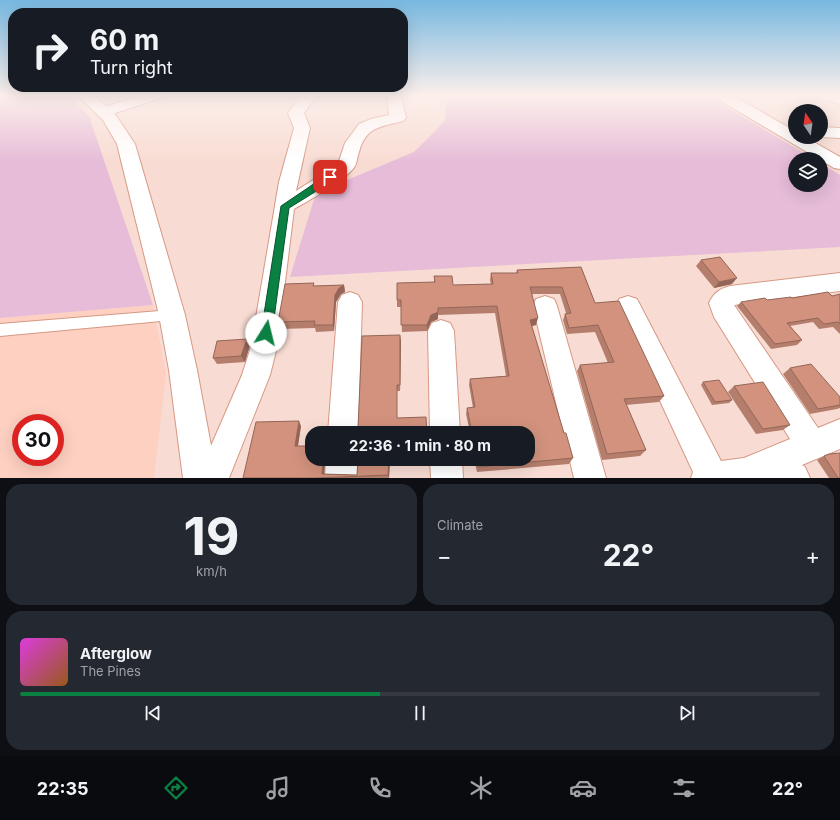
<!DOCTYPE html>
<meta charset="utf-8">
<style>
:root{--surface:#171b24;--page:#242831;--text:#f1f3f6;--muted:#9ea1a6;--line:#363941;--accent:#0b8043}
body{margin:0;font-family:Inter,sans-serif;background:var(--page);color:var(--text);height:100vh;display:flex;flex-direction:column;font-size:15px;white-space:nowrap}
*{box-sizing:border-box;margin:0}
p{font-size:13px;color:var(--muted)}
.icon{flex:none;width:22px;height:22px;fill:none;stroke:currentColor;stroke-width:2;stroke-linecap:round;stroke-linejoin:round}
.map{position:relative;height:478px;overflow:hidden}
.sheet{display:flex;flex-direction:column;gap:6px;padding:6px;background:#0d0f14;flex:1}
.sheet>*{flex:none}
.banner{position:absolute;left:8px;top:8px;width:400px;height:84px;border-radius:16px;box-shadow:0 4px 16px #0002;background:#171b24;color:var(--text);overflow:hidden}
.needle{width:26px;rotate:347deg}
.controls{position:absolute;left:788px;top:104px;display:grid;gap:8px}
.controls a{display:grid;place-items:center;width:40px;height:40px;border-radius:50%;background:var(--surface);box-shadow:0 4px 16px #0002;font-size:20px}
.speed{position:absolute;left:12px;top:414px;display:flex;gap:8px;font-size:20px;font-weight:700;text-align:center}
.speed>*{display:grid;place-content:center;width:52px;height:52px;border-radius:50%;background:var(--surface);box-shadow:0 4px 16px #0002;line-height:1}
.speed .limit{border:6px solid #d22;background:#fff;color:#111}
.pin{position:absolute;display:grid;place-items:center;width:34px;height:34px;color:#fff;margin:-17px;border-radius:8px;box-shadow:0 2px 6px #0006}
.me{position:absolute;width:44px;margin:-22px;rotate:9deg;stroke-linejoin:round;filter:drop-shadow(0 0 3px #0008)}
.turn{display:flex;align-items:center;gap:14px;height:84px;padding:0 16px;font-size:18px}
.turn .icon{width:52px;height:52px;stroke-width:2.5}
.turn b{display:block;font-size:28px;line-height:34px}
.big{font-size:30px;font-weight:700;line-height:1.1}
.sheet .widget{flex:1;display:flex;flex-direction:column;justify-content:center;gap:6px;min-width:0;padding:0 14px;border-radius:16px;background:var(--page)}
.sheet .dial{align-items:center;gap:0}
.dial b{font-size:52px;line-height:1}
.song{display:flex;align-items:center;gap:12px}
.cover{width:48px;height:48px;border-radius:6px;background:linear-gradient(135deg,hsl(300 70% 55%),hsl(30 70% 35%))}
.played{height:4px;border-radius:2px;background:linear-gradient(90deg,var(--accent) 45%,var(--line) 45%)}
.keys{display:flex;justify-content:space-around;direction:ltr}
.heat{display:flex;justify-content:space-between;align-items:center;font-size:22px;direction:ltr}
.sheet .tiles{flex:1;display:grid;gap:6px;grid-template-columns:1fr 1fr}
.widget:last-child{grid-column:span 2}
.trip{position:absolute;left:305px;top:426px;width:230px;height:40px;border-radius:16px;background:var(--surface);box-shadow:0 4px 16px #0002;font-weight:700;line-height:40px;text-align:center}
.menu{display:flex;height:64px;justify-content:space-around;align-items:center;background:#090b0e;color:var(--muted)}
.menu .icon{width:28px;height:28px}
.menu .selected{color:var(--accent)}
.menu b{font-size:18px;color:var(--text)}
.map>svg:first-child{display:block}
.built{fill:#fdd0c1;fill-rule:evenodd}
.green{fill:#e6bcd8}
.lines{fill:none;stroke-linecap:round;stroke-linejoin:round}
.service-casing{stroke:#d79884;stroke-width:2}
.minor-casing{stroke:#d79884;stroke-width:2}
.tertiary-casing{stroke:#d79884;stroke-width:2}
.service{fill:#fff;fill-rule:evenodd}
.minor{fill:#fff;fill-rule:evenodd}
.tertiary{fill:#fff;fill-rule:evenodd}
.wall{fill:#b57e6c}
.shaded-wall{fill:#936658}
.building{fill:#d2927d;stroke:#936658}
.route{fill:#0b8043;stroke:#07532c}
</style>
<div class="map">
<svg width="840" height="478" viewBox="0 0 840 478">
<rect width="100%" height="100%" fill="#f8dcd3"/>
<!-- built -->
<path class="built" d="M153,305l13,69 -12,104h-154v-160zM21,423h34v34h-34z"/>
<!-- green -->
<path class="green" d="M0,95h68l21,21 64,189 -153,13z
M446,95h260l108,64h-19v26h26v-22l19,12v72l-550,30 26,-84 98,-41 31,-31 2,-22z"/>
<g class="lines">
<defs>
<path id="service" d="M172,310l5,1 1,4 -1,4 -5,1 -172,16v-12z"/>
<path id="minor" d="M141,95h22l-2,3 -52,17h-10l-3,-3 3,-3z
M302,95h15l-13,18 6,15 -14,63 42,-27 7,-21 14,-19 12,-5 18,-4 -2,-20h14l5,23 -3,3c-22,6 -37,5 -44,31 -2,5 -2,13 -6,17 -14,15 -42,30 -59,40l-17,138 -7,28 -41,103h-32l45,-103 9,-28 28,-165 15,-54 -6,-15z
M714,95h18l63,36v6h10l35,20v12l-6,-1 -118,-70z
M820,95h20v9l-18,-6z
M821,127l19,1v10l-19,-1z
M840,273v18l-106,14 84,123 22,-9v30l-38,16 3,2 5,11h-119l2,-6 -77,-166 3,-7 9,-3 9,3 84,162 23,-3 46,-19 -76,-122 -5,-14c5,-10 10,-14 21,-17z
M350,292l8,3 4,7 -4,131h-30l10,-131 4,-7z
M545,296l9,3 3,7 49,172h-32l-41,-172 3,-7z
M441,320l9,3 4,8 6,102h-30l-2,-102 4,-8z
M326,459h32l-1,19h-32z
M430,459h32l1,19h-32z"/>
<path id="tertiary" d="M77,95h16l22,19 20,30 50,171 12,55 20,108h-34l-14,-108 -10,-55 -42,-171 -14,-24z"/>
</defs>
<!-- service casing -->
<use href="#service" class="service-casing"/>
<!-- minor casing -->
<use href="#minor" class="minor-casing"/>
<!-- tertiary casing -->
<use href="#tertiary" class="tertiary-casing"/>
<!-- service -->
<use href="#service" class="service"/>
<!-- minor -->
<use href="#minor" class="minor"/>
<!-- tertiary -->
<use href="#tertiary" class="tertiary"/>
</g>
<!-- wall -->
<path class="wall" d="M701,260l31,24 -18,4 -18,-22z
M581,267l14,36 69,93 -5,6 -33,3 20,45 -6,6 -38,4 -25,-89 3,-6 28,-2 -13,-31 -28,2 -4,-14 2,-6 1,-1 -6,-19h-28l4,31 -5,1 33,107 9,25 -4,6 -92,8 -3,-13h54v-26h-58l-4,-19 1,-6h6l-4,-23 1,-6 36,-3 -11,-63 -57,2v4l-7,3 -4,9 -25,1 -1,-25h-4v-7l37,-18v-6l19,9 38,-1 -1,-4 1,-7h25l1,-3z
M344,285l1,7 -4,2 -5,8 -2,29 -18,1 -1,-4 -34,1 -3,-7 37,-36z
M840,294v40l-7,-7 -14,2 -6,-7 -23,4 12,14 -5,5 -26,4 -34,-43 4,-4 26,-2 65,-4z
M401,341l-1,50h-3l-39,37z
M250,345l-5,17 -28,2 -4,-6z
M790,368l50,29v11l-3,1 -27,5 -27,-40z
M703,382l29,18 -3,3 -17,2 -11,-20z
M734,386l56,39 -7,5 -27,4 -28,-42z
M301,426l-3,20 14,13h13l-1,15 33,1 1,-16h32l-1,19h-146z
M824,456l16,22h-11l-12,-18z"/>
<!-- shaded-wall -->
<path class="shaded-wall" d="M737,278l-5,6 -18,4 5,-6z
M344,285l1,7 -4,2 -5,8 -2,29 -1,-6 2,-30 4,-7z
M438,312v7l-7,3 -4,9v-6l4,-10z
M538,318l-2,7 -8,2 2,-7z
M400,335l1,6 -1,50z
M247,339l3,6 -5,17 -4,-6z
M299,421l2,5 -4,25 -2,-5z
M323,459h2l-1,19 -2,-4z
M389,459h1l-1,19 -1,-3z"/>
<!-- building -->
<path class="building" d="M720,257l17,21 -18,4 -18,-22z
M581,267l14,36 24,-2 45,95 -40,3 22,51 -39,4 -27,-89 34,-3 -16,-37 -29,3 -4,-14 6,-1 -9,-26h-32l8,31 -8,2 34,113h2l7,25 -95,9 -1,-8h51v-26h-56l-5,-25 8,-1 -5,-28 39,-3 -12,-70 -59,2v4l-7,3 -4,10h-26v-25h-4v-17l38,-1 -1,-6h18l1,9 40,-1 -2,-11h27l-1,-3z
M314,283l-1,3 31,-1 -5,3 -4,7 -2,30h-19l1,-4 -37,1 7,-38z
M828,292l4,4 8,-2v30l-2,-2 -14,2 -6,-6 -31,5 15,17 -27,4 -34,-42 24,-4 2,2 24,-3 1,1z
M400,335v50h-3v33l29,-1 1,16h-73v-4l4,-1 4,-92z
M247,339l-6,17 -28,2 4,-17z
M811,364l29,33v8l-22,4 -28,-41z
M719,380l13,20 -17,2 -12,-20z
M763,382l27,43 -27,4 -29,-43z
M299,421l-4,25h17v13h11l-1,15 35,1 1,-16h31l-1,16 -73,3h-72l13,-56z
M840,453v25h-2l-14,-22 5,-2z"/>
<!-- sky -->
<linearGradient id="sky" x2="0" y2="1"><stop stop-color="#77b8e0"/><stop offset="0.59" stop-color="#fcefeb"/><stop offset="1" stop-color="#fcefeb" stop-opacity="0"/></linearGradient>
<rect width="840" height="162" fill="url(#sky)"/>
<!-- route -->
<path class="route" d="M327,175l7,2 -16,13 -29,18 -17,125 -2,3h-8l-1,-3 20,-127z"/>
</svg>
<div class="controls">
<a><svg class="needle" viewBox="-14 -14 28 28"><path d="M0-13l5 13h-10z" fill="#e53935"/><path d="M0 13l5-13h-10z" fill="#9ea1a6"/></svg></a>
<a><svg class="icon" aria-label="layers" viewBox="0 0 24 24"><path d="M12 4l9 5-9 5-9-5zM3 14l9 5 9-5"/></svg></a>
</div>
<div class="speed"><div class="limit">30</div></div>
<div class="pin" style="left:330px;top:177px;background:#d93025"><svg class="icon" aria-label="arrive" viewBox="0 0 24 24"><path d="M6 21V4h12l-3 4 3 4H6"/></svg></div>
<svg class="me" style="left:266px;top:333px" viewBox="-20 -20 40 40"><circle r="19" fill="#fff"/><path d="M0-13L10 11 0 6-10 11z" fill="#0b8043"/></svg>
<div class="trip">22:36 · 1 min · 80 m</div>
<div class="banner">
<div class="turn"><svg class="icon" aria-label="right" viewBox="0 0 24 24"><path d="M7 20v-9h11M14 6l5 5-5 5"/></svg><div><b>60 m</b>Turn right</div></div>
</div>
</div>
<section class="sheet">
<div class="tiles">
<div class="widget dial"><b>19</b><p>km/h</p></div>
<div class="widget"><p>Climate</p>
<div class="heat"><a>−</a><b class="big">22°</b><a>+</a></div>
</div>
<div class="widget">
<div class="song"><i class="cover"></i><div><b>Afterglow</b><p>The Pines</p></div></div>
<div class="played"></div>
<div class="keys"><svg class="icon" aria-label="previous" viewBox="0 0 24 24"><path d="M18 5L8 12l10 7zM5 5v14"/></svg><svg class="icon" aria-label="pause" viewBox="0 0 24 24"><path d="M8 5v14M16 5v14"/></svg><svg class="icon" aria-label="next" viewBox="0 0 24 24"><path d="M6 5l10 7-10 7zM19 5v14"/></svg></div>
</div>
</div>
</section>
<nav class="menu">
<b>22:35</b>
<svg class="icon selected" aria-label="directions" viewBox="0 0 24 24"><path d="M12 3l9 9-9 9-9-9zM9 14v-3h6M13 9l2 2-2 2"/></svg>
<svg class="icon" aria-label="music" viewBox="0 0 24 24"><path d="M9 18V5l10-2v13"/><circle cx="6" cy="18" r="3"/><circle cx="16" cy="16" r="3"/></svg>
<svg class="icon" aria-label="phone" viewBox="0 0 24 24"><path d="M5 4h4l2 5-3 2q2 4 5 5l2-3 5 2v4C11 20 4 13 5 4z"/></svg>
<svg class="icon" aria-label="climate" viewBox="0 0 24 24"><path d="M12 3v18M4 7l16 10M4 17L20 7"/></svg>
<svg class="icon" aria-label="car" viewBox="0 0 24 24"><path d="M5 17H2v-5l4-1 3-4h7l3 4 3 1v5h-3M9 17h6M6 11h13"/><circle cx="7" cy="17" r="2"/><circle cx="17" cy="17" r="2"/></svg>
<svg class="icon" aria-label="filters" viewBox="0 0 24 24"><path d="M4 7h16M4 17h16"/><circle cx="9" cy="7" r="2"/><circle cx="15" cy="17" r="2"/></svg>
<b>22°</b>
</nav>
